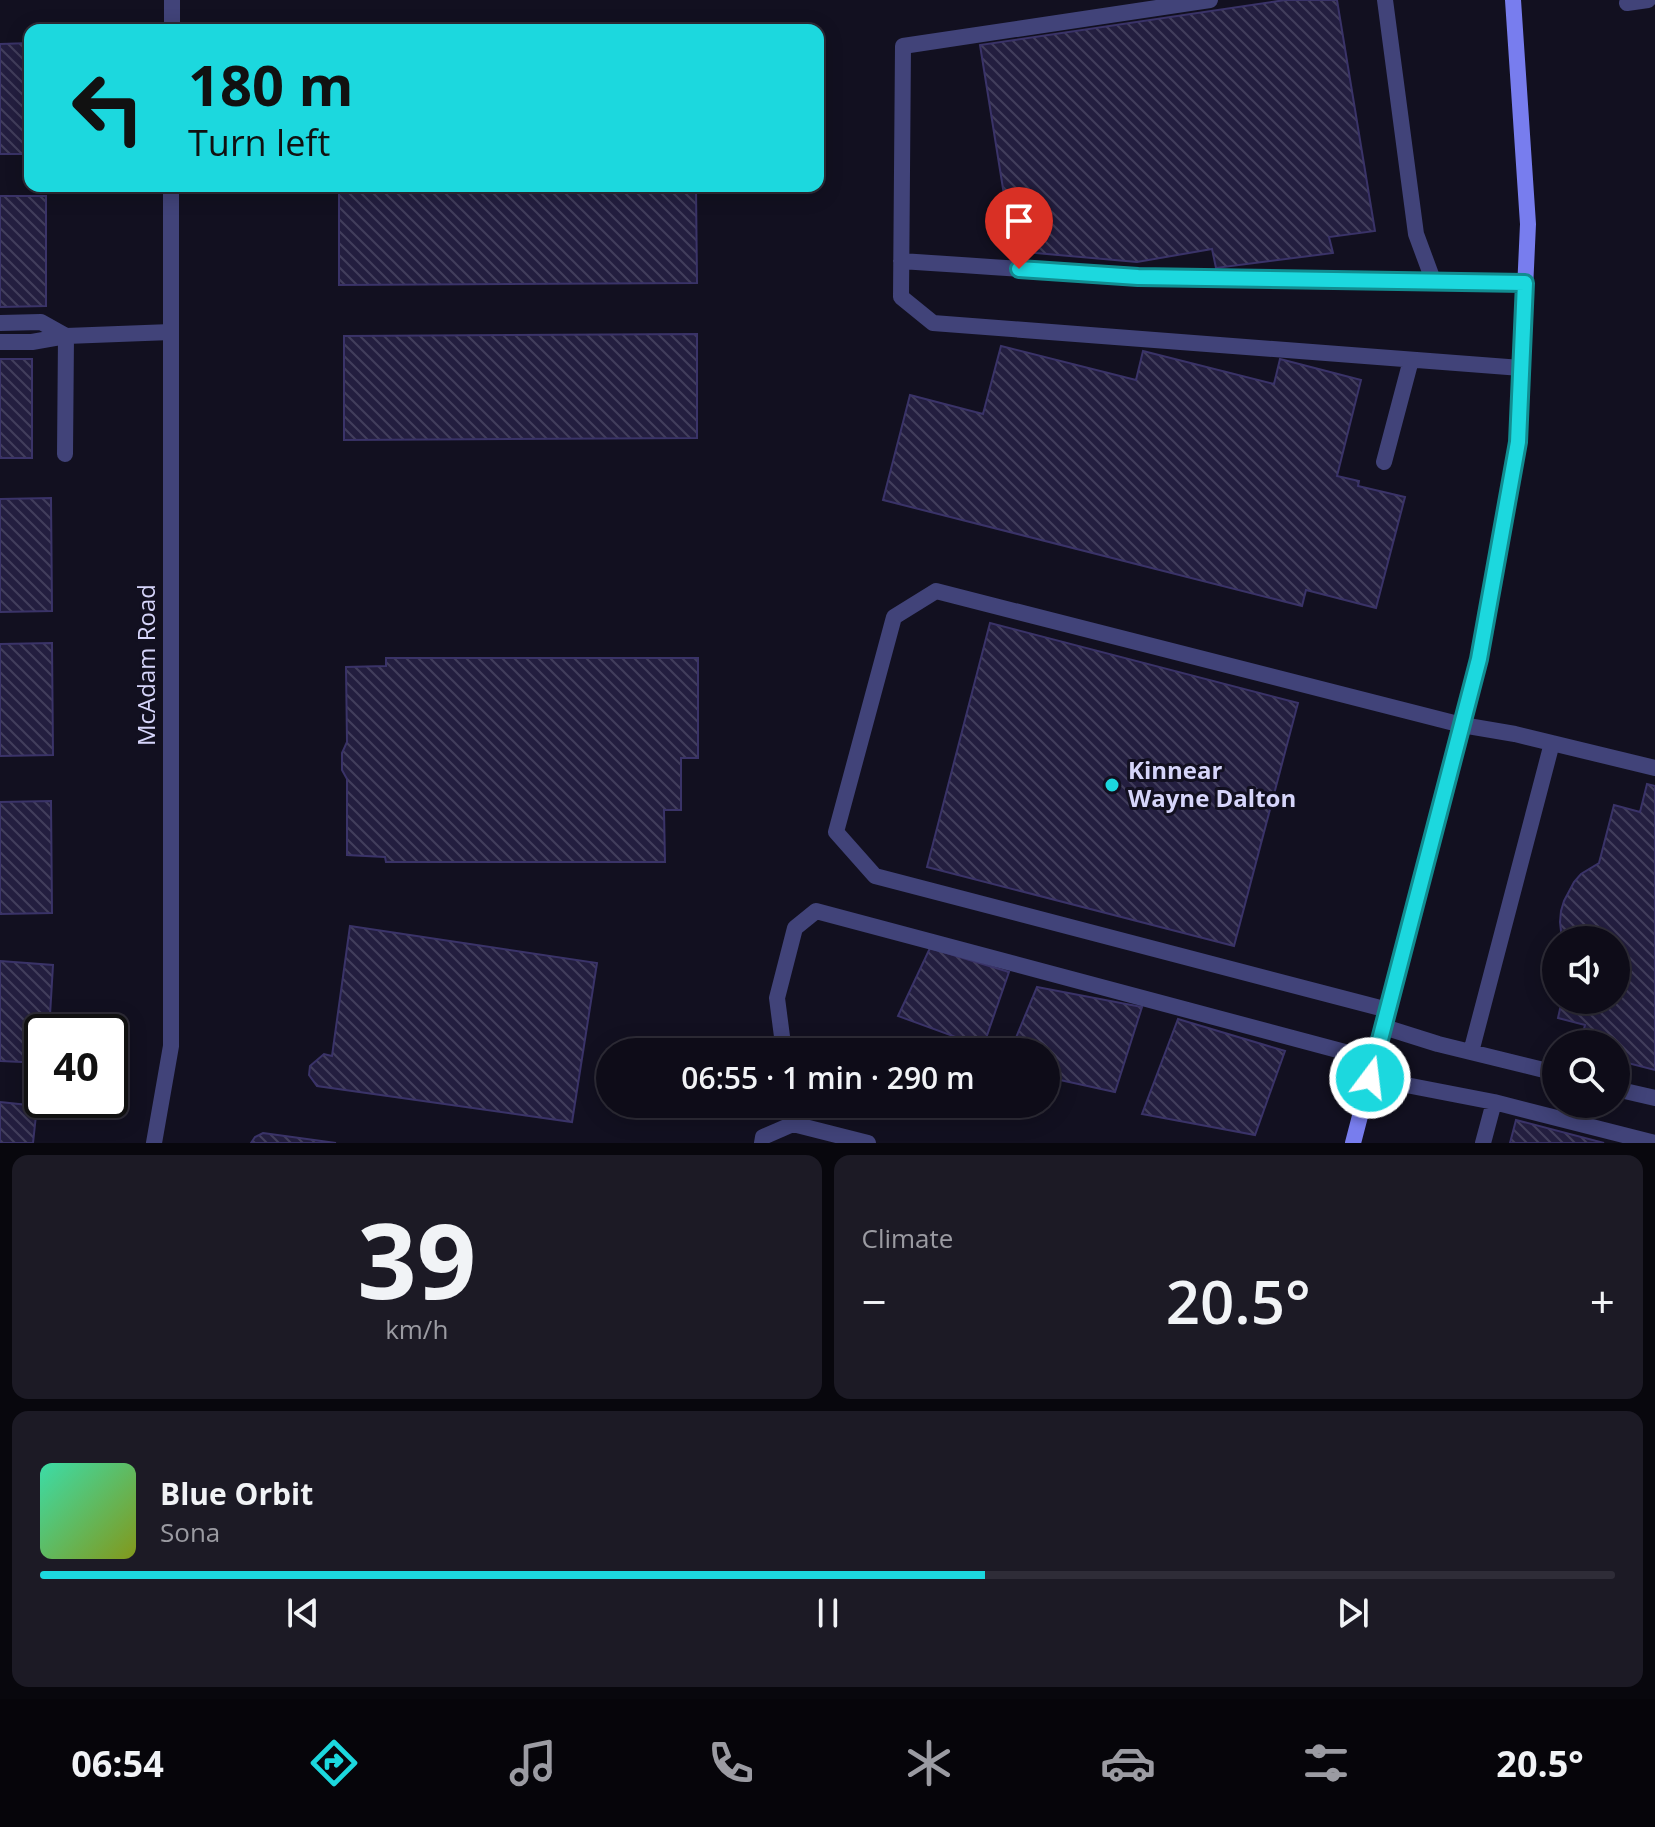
<!DOCTYPE html>
<meta charset="utf-8">
<style>
:root{--surface:#0e0c18;--page:#1c1a25;--text:#f1f3f6;--muted:#9b9ba2;--line:#2e2c37;--accent:#1cd8de}
body{margin:0;font-family:"Open Sans",sans-serif;background:var(--page);color:var(--text);height:100vh;display:flex;flex-direction:column;font-size:30px;white-space:nowrap}
*{box-sizing:border-box;margin:0}
p{font-size:26px;color:var(--muted)}
.icon{flex:none;width:44px;height:44px;fill:none;stroke:currentColor;stroke-width:2;stroke-linecap:round;stroke-linejoin:round}
.map{position:relative;height:1143px;overflow:hidden}
.panel{display:flex;flex-direction:column;gap:12px;padding:12px;background:#08070d;flex:1}
.panel>*{flex:none}
.banner{position:absolute;left:24px;top:24px;width:800px;height:168px;border-radius:16px;box-shadow:0 4px 20px #0003,0 0 0 2px var(--line);background:#1cd8de;color:#111;overflow:hidden}
.buttons{position:absolute;left:1542px;top:926px;display:grid;gap:16px}
.buttons a{display:grid;place-items:center;width:88px;height:88px;border-radius:50%;background:var(--surface);box-shadow:0 4px 20px #0003,0 0 0 2px var(--line);font-size:40px}
.speed{position:absolute;left:24px;top:1014px;display:flex;gap:16px;font-size:40px;font-weight:700;text-align:center}
.speed>*{display:grid;place-content:center;width:104px;height:104px;border-radius:50%;background:var(--surface);box-shadow:0 4px 20px #0003,0 0 0 2px var(--line);line-height:1}
.speed .limit{border:4px solid #111;border-radius:12px;background:#fff;color:#111}
.pin{position:absolute;display:grid;place-items:center;width:68px;height:68px;color:#fff;margin:-82px -34px;border-radius:50% 50% 50% 0;rotate:-45deg;box-shadow:0 0 8px #0007}
.pin .icon{rotate:45deg}
.me{position:absolute;width:88px;margin:-44px;rotate:15deg;stroke-linejoin:round;filter:drop-shadow(0 0 6px #0008)}
.turn{display:flex;align-items:center;gap:28px;height:168px;padding:0 32px;font-size:36px}
.turn .icon{width:104px;height:104px;stroke-width:2.5}
.turn b{display:block;font-size:56px;line-height:68px}
.big{font-size:60px;font-weight:600;line-height:1.1}
.panel .card{flex:1;display:flex;flex-direction:column;justify-content:center;gap:12px;min-width:0;padding:0 28px;border-radius:16px;background:var(--page)}
.panel .dial{align-items:center;gap:0}
.dial b{font-size:104px;line-height:1}
.song{display:flex;align-items:center;gap:24px}
.cover{width:96px;height:96px;border-radius:12px;background:linear-gradient(135deg,hsl(160 70% 55%),hsl(70 70% 35%))}
.played{height:8px;border-radius:4px;background:linear-gradient(90deg,var(--accent) 60%,var(--line) 60%)}
.keys{display:flex;justify-content:space-around;direction:ltr}
.heat{display:flex;justify-content:space-between;align-items:center;font-size:44px;direction:ltr}
.panel .tiles{flex:1;display:grid;gap:12px;grid-template-columns:1fr 1fr}
.card:last-child{grid-column:span 2}
.trip{position:absolute;left:596px;top:1038px;width:464px;height:80px;border-radius:40px;background:var(--surface);box-shadow:0 4px 20px #0003,0 0 0 2px var(--line);font-weight:600;line-height:80px;text-align:center}
.tabs{display:flex;height:128px;justify-content:space-around;align-items:center;background:#06050a;color:var(--muted)}
.tabs .icon{width:56px;height:56px}
.tabs .on{color:var(--accent)}
.tabs b{font-size:36px;color:var(--text)}
.map>svg:first-child{display:block}
.building{fill:url(#building-back-hatch);stroke:#3a3368;stroke-width:2}
.lines{fill:none;stroke-linecap:round;stroke-linejoin:round}
.lane{stroke:#414379;stroke-width:16}
.street{stroke:#414379;stroke-width:16}
.secondary{stroke:#787dee;stroke-width:16}
.route-casing{stroke:#128c90;stroke-width:20}
.route{stroke:#1cd8de;stroke-width:14}
.poi-dot{fill:#1cd8de;stroke:#121020;stroke-width:3}
.labels{text-anchor:middle;stroke-width:6;stroke-linejoin:round;paint-order:stroke}
.street-label{font-size:24px;fill:#d6d5fa;stroke:#121020}
.poi-label{font-size:24px;font-weight:bold;fill:#d6d5fa;stroke:#121020;text-anchor:start}
</style>
<div class="map">
<svg width="1655" height="1143" viewBox="0 0 1655 1143">
<defs>
<pattern id="building-back-hatch" width="6" height="6" patternUnits="userSpaceOnUse" patternTransform="scale(2)"><rect width="6" height="6" fill="#231e3f"/><path d="M-1 5l2 2M0 0l6 6M5-1l2 2" fill="none" stroke="#423e5c"/></pattern>
</defs>
<rect width="100%" height="100%" fill="#121020"/>
<!-- building -->
<path class="building" d="M1285,0h52l38,231 -46,6 4,16 -117,15 -4,-19 -75,13 -124,-11 -33,-206z
M693,23v7h-339v-5z
M30,43v111h-30v-110z
M339,186h357l1,97 -358,2z
M0,196h46v110l-46,1z
M697,334v104l-353,2v-104z
M1001,346l135,34 7,-29 131,33 6,-25 81,21 -24,96 22,5 -1,5 47,11 -29,111 -70,-18 -4,16 -419,-106 27,-105 73,19z
M0,359h32v99h-32z
M51,498l1,113 -52,1v-113z
M990,623l308,80 -64,243 -307,-79z
M52,643l1,112 -53,1v-112z
M386,658h312v100h-17v52h-17l1,52h-279l-1,-5 -38,-2v-76l-5,-9v-17l5,-11 -1,-75 40,-1z
M1647,784l8,2v284l-39,-10v-16h-36l5,-19 -27,-7 4,-18h54v-60h-54l-2,-18 1,-11 3,-10 10,-19 7,-8 18,-11 15,-58 26,7z
M51,801l1,112 -52,1v-112z
M350,926l247,37 -25,159 -255,-36 -8,-11 1,-9 14,-12 8,2z
M930,948l79,24 -26,75 -85,-31z
M0,961l53,4 -4,67h-7v31l-42,-2z
M1037,987l105,20 -27,85 -69,-15v-25h-36z
M1178,1019l107,32 -30,84 -113,-21z
M0,1102l37,4 -4,37h-33z
M1516,1120l88,23h-94z
M263,1133l73,10h-85l4,-6z"/>
<g class="lines">
<!-- lane -->
<path class="lane" d="M1210,0l-307,46 -2,251 32,26 588,45
M1385,0l31,234 17,46 92,3
M1627,3l21,-3
M901,261c177,12 354,24 532,19
M0,323l41,-1 25,14
M0,342h32l34,-6
M65,454l1,-118 105,-4
M1384,462l27,-102
M1388,1010l-513,-134 -39,-44 58,-215 42,-26 526,134 53,9 140,34
M1384,1027l54,17 118,29
M784,1052l-7,-54 18,-70 21,-17 559,149
M1471,1052l81,-309
M1370,1078l124,24 -11,41
M1616,1089l39,9
M1494,1102l161,41
M790,1104l3,20
M762,1143l1,-6 30,-13 75,19"/>
<!-- street -->
<path class="street" d="M172,30v-30
M154,1143l17,-97v-860"/>
<!-- secondary -->
<path class="secondary" d="M1353,1143l126,-484 39,-217 10,-218 -15,-224"/>
</g>
<g class="lines">
<defs>
<path id="route" d="M1019,269l119,8 387,6 -7,159 -39,217 -109,419"/>
</defs>
<!-- route casing -->
<use href="#route" class="route-casing"/>
<!-- route -->
<use href="#route" class="route"/>
</g>
<!-- markers -->
<circle class="poi-dot" cx="1112" cy="785" r="8"/>
<g class="labels">
<!-- street labels -->
<g class="street-label">
<text transform="translate(147 665) rotate(-90)" y="8">McAdam Road</text>
</g>
<!-- poi labels -->
<g class="poi-label">
<text x="1128" y="779">Kinnear<tspan x="1128" dy="28">Wayne Dalton</tspan></text>
</g>
</g>
</svg>
<div class="buttons">
<a><svg class="icon" aria-label="sound" viewBox="0 0 24 24"><path d="M4 9h4l5-4v14l-5-4H4zM17 9q2 3 0 6"/></svg></a>
<a><svg class="icon" aria-label="search" viewBox="0 0 24 24"><circle cx="10" cy="10" r="6"/><path d="M15 15l6 6"/></svg></a>
</div>
<div class="speed"><div class="limit">40</div></div>
<div class="pin" style="left:1019px;top:269px;background:#d93025"><svg class="icon" aria-label="arrive" viewBox="0 0 24 24"><path d="M6 21V4h12l-3 4 3 4H6"/></svg></div>
<svg class="me" style="left:1370px;top:1078px" viewBox="-20 -20 40 40"><circle r="17" fill="#1cd8de" stroke="#fff" stroke-width="3"/><path d="M0-11L8 9 0 5-8 9z" fill="#fff"/></svg>
<div class="trip">06:55 · 1 min · 290 m</div>
<div class="banner">
<div class="turn"><svg class="icon" aria-label="left" viewBox="0 0 24 24"><path d="M17 20v-9H6M10 6l-5 5 5 5"/></svg><div><b>180 m</b>Turn left</div></div>
</div>
</div>
<section class="panel">
<div class="tiles">
<div class="card dial"><b>39</b><p>km/h</p></div>
<div class="card"><p>Climate</p>
<div class="heat"><a>−</a><b class="big">20.5°</b><a>+</a></div>
</div>
<div class="card">
<div class="song"><i class="cover"></i><div><b>Blue Orbit</b><p>Sona</p></div></div>
<div class="played"></div>
<div class="keys"><svg class="icon" aria-label="previous" viewBox="0 0 24 24"><path d="M18 5L8 12l10 7zM5 5v14"/></svg><svg class="icon" aria-label="pause" viewBox="0 0 24 24"><path d="M8 5v14M16 5v14"/></svg><svg class="icon" aria-label="next" viewBox="0 0 24 24"><path d="M6 5l10 7-10 7zM19 5v14"/></svg></div>
</div>
</div>
</section>
<nav class="tabs">
<b>06:54</b>
<svg class="icon on" aria-label="directions" viewBox="0 0 24 24"><path d="M12 3l9 9-9 9-9-9zM9 14v-3h6M13 9l2 2-2 2"/></svg>
<svg class="icon" aria-label="music" viewBox="0 0 24 24"><path d="M9 18V5l10-2v13"/><circle cx="6" cy="18" r="3"/><circle cx="16" cy="16" r="3"/></svg>
<svg class="icon" aria-label="phone" viewBox="0 0 24 24"><path d="M5 4h4l2 5-3 2q2 4 5 5l2-3 5 2v4C11 20 4 13 5 4z"/></svg>
<svg class="icon" aria-label="climate" viewBox="0 0 24 24"><path d="M12 3v18M4 7l16 10M4 17L20 7"/></svg>
<svg class="icon" aria-label="car" viewBox="0 0 24 24"><path d="M5 17H2v-5l4-1 3-4h7l3 4 3 1v5h-3M9 17h6M6 11h13"/><circle cx="7" cy="17" r="2"/><circle cx="17" cy="17" r="2"/></svg>
<svg class="icon" aria-label="filters" viewBox="0 0 24 24"><path d="M4 7h16M4 17h16"/><circle cx="9" cy="7" r="2"/><circle cx="15" cy="17" r="2"/></svg>
<b>20.5°</b>
</nav>
